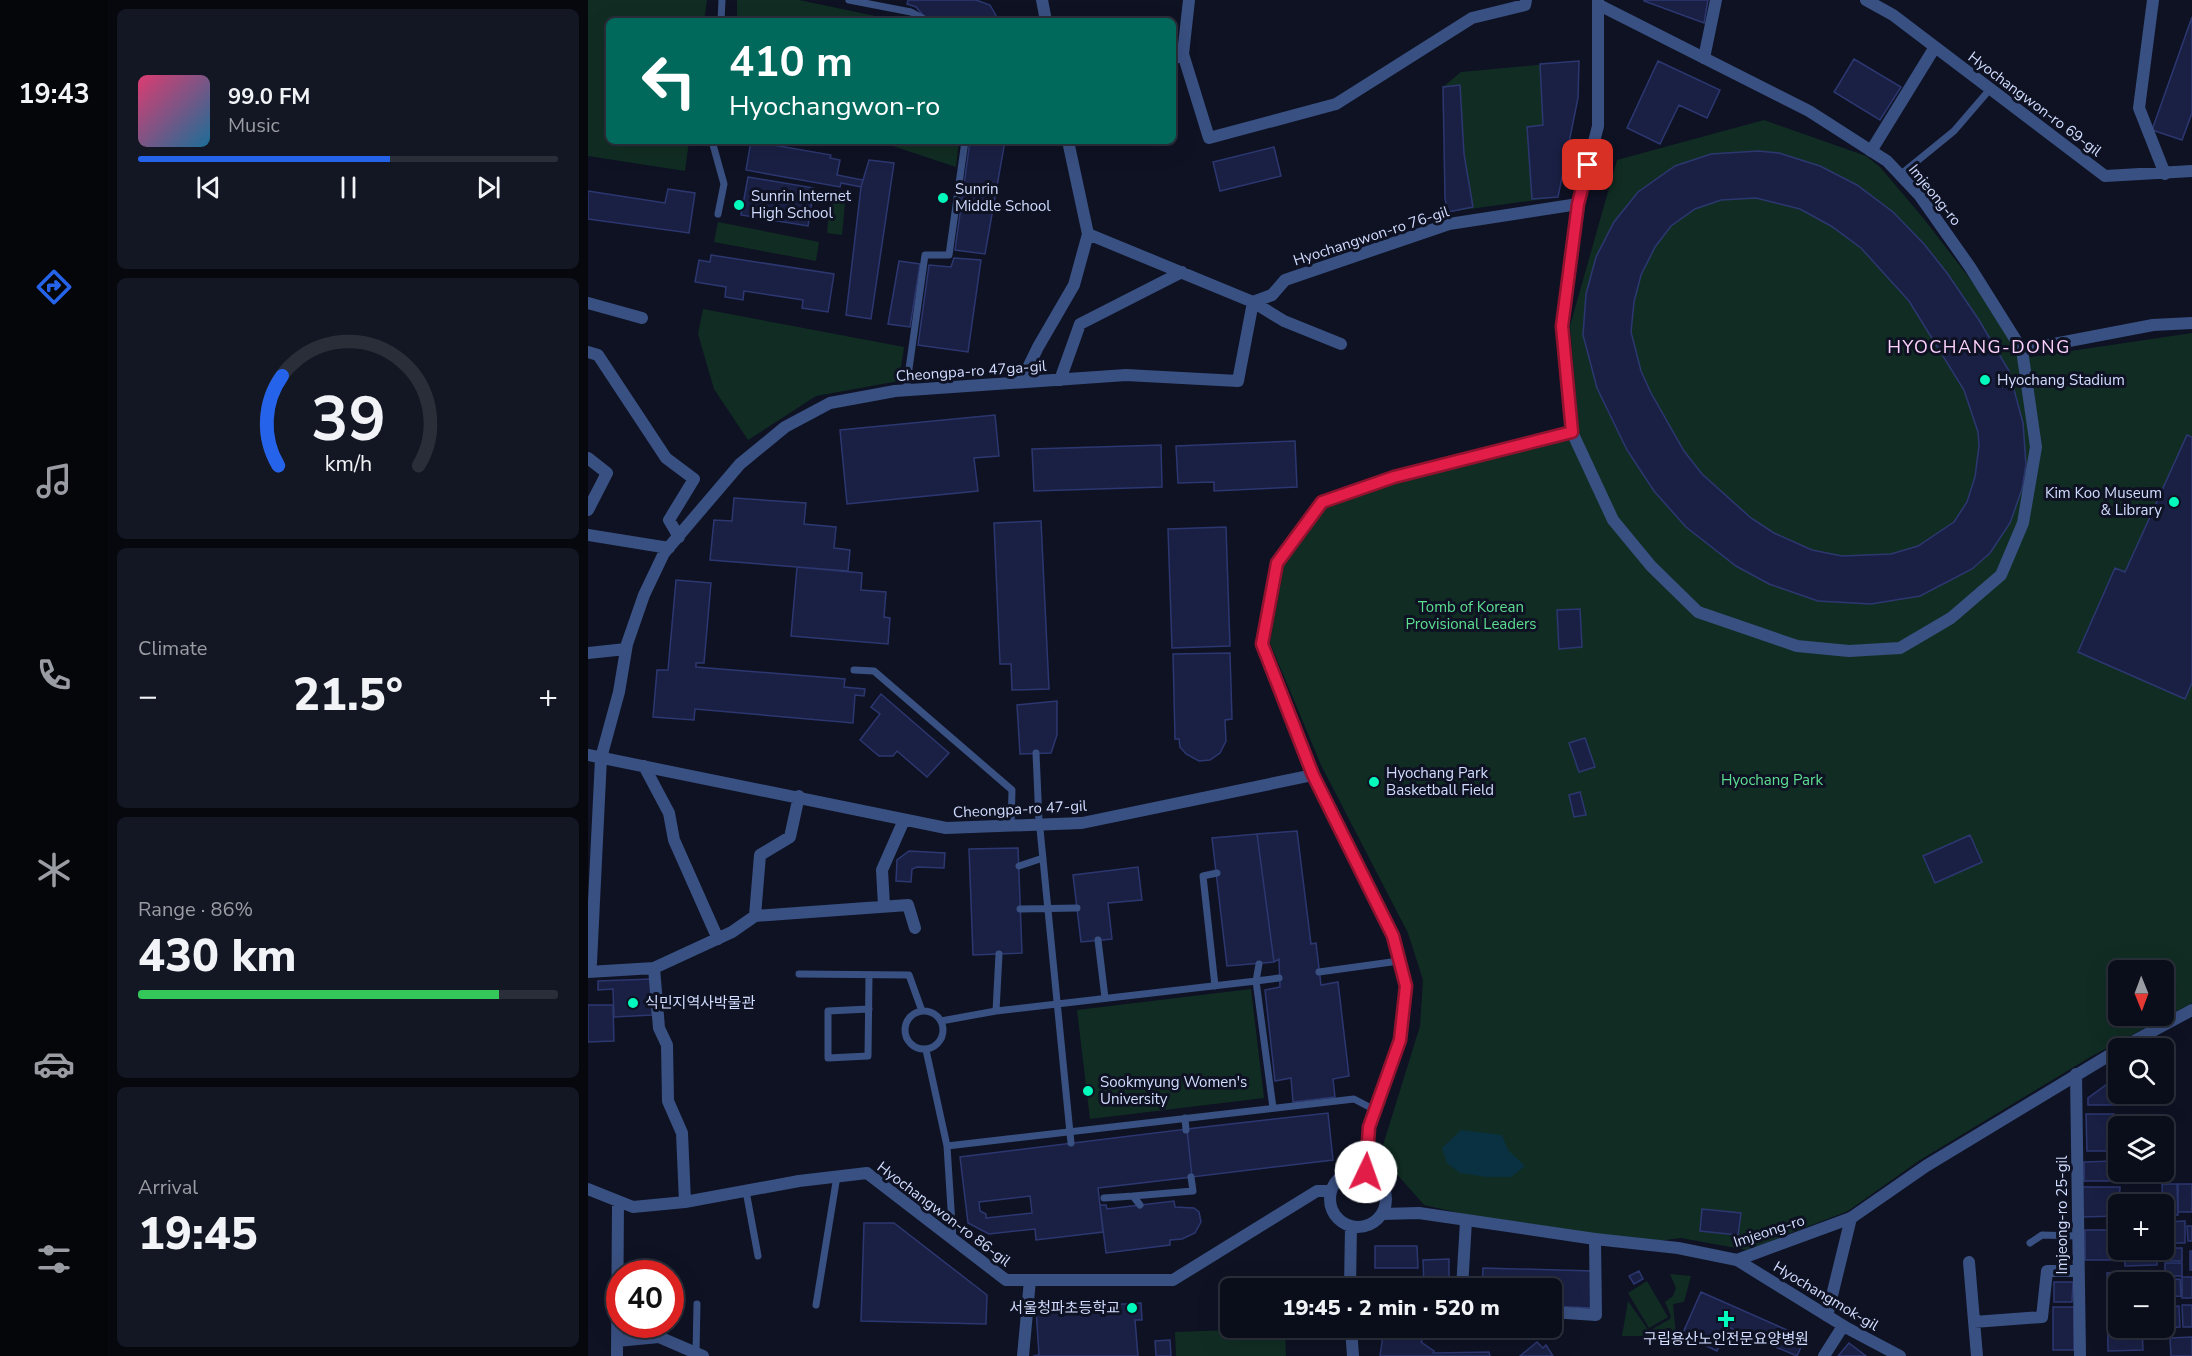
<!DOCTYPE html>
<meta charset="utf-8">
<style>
:root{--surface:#0a0e1a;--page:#131723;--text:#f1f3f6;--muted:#999ca2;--line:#2a2e39;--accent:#2563eb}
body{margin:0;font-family:"Nunito Sans","Noto Sans KR",sans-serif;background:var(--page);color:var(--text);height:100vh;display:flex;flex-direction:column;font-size:22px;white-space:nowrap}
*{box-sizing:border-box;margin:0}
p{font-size:20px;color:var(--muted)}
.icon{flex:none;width:33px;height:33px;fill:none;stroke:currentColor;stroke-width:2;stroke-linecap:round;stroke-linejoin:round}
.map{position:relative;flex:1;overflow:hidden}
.side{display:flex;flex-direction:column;gap:9px;padding:9px;background:#06080e;width:480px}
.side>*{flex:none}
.top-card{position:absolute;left:18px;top:18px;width:570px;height:126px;border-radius:9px;box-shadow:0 6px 24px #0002,0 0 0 2px var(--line);background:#00695c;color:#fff;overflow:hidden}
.needle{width:39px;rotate:179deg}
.buttons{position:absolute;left:1520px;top:960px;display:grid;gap:12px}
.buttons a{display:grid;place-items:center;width:66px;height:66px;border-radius:9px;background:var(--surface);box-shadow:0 6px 24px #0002,0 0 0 2px var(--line);font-size:30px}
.speed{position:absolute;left:18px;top:1260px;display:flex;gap:12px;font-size:30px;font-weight:700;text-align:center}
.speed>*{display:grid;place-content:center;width:78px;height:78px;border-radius:50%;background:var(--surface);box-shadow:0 6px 24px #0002,0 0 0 2px var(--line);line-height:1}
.speed .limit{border:9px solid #d22;background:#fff;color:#111}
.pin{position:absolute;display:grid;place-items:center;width:51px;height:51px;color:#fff;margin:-26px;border-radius:12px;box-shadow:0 3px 9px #0006}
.me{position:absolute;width:66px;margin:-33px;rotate:3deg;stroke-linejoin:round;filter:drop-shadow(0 0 4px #0008)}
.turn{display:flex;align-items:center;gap:21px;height:126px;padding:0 24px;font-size:27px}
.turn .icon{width:78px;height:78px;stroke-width:2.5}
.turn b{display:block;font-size:42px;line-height:51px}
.big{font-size:45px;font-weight:800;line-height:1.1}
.side .tile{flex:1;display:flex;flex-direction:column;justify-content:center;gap:9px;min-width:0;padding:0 21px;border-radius:9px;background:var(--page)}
.side .dial{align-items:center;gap:0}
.dial svg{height:156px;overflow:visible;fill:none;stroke:var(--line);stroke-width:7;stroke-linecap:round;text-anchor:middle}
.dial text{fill:var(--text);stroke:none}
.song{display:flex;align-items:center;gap:18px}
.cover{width:72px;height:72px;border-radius:9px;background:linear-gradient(135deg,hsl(340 70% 55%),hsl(200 70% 35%))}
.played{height:6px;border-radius:3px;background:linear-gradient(90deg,var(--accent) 60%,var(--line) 60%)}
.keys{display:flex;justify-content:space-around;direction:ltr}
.heat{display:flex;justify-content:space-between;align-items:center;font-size:33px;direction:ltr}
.charge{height:9px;border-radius:4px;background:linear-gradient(90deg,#34c759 86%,var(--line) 0)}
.trip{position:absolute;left:632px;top:1278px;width:342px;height:60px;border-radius:9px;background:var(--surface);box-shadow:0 6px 24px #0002,0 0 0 2px var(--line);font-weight:800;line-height:60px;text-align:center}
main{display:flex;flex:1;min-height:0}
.menu{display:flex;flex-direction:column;width:108px;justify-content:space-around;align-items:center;background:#04060a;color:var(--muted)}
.menu .icon{width:42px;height:42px}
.menu .active{color:var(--accent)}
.menu b{font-size:27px;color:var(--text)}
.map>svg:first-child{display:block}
.green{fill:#112d23;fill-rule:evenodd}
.water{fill:#0a3141}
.building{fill:#1a2044;stroke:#2c3770;stroke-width:1.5;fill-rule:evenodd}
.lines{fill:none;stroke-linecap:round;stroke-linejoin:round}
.service{stroke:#395082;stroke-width:7}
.minor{stroke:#395082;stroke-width:12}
.tertiary{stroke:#395082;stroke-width:12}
.route-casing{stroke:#92132f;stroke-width:15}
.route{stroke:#e11d48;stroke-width:10}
.poi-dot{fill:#01fbbd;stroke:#0e1223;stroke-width:2}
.labels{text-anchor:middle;stroke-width:6;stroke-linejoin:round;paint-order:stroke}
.street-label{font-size:15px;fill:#d1dcff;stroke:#0e1223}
.poi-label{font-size:15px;fill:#d1dcff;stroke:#0e1223;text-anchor:start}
.park-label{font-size:15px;fill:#5ddf91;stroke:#0e1223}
.quarter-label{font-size:18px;letter-spacing:1.5px;fill:#ffd3fe;stroke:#0e1223}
</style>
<main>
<nav class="menu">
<b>19:43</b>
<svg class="icon active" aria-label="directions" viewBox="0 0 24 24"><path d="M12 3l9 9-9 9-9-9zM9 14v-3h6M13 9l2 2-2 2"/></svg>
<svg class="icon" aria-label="music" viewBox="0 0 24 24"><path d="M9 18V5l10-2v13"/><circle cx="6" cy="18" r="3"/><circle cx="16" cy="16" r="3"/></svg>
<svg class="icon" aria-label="phone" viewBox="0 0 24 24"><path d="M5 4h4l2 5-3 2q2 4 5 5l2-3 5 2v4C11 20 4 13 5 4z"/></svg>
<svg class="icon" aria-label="climate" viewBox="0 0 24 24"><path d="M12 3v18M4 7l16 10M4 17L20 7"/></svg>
<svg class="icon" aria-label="car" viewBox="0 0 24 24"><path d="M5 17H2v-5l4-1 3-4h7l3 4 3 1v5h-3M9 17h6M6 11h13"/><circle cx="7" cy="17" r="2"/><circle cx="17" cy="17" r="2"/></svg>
<svg class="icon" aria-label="filters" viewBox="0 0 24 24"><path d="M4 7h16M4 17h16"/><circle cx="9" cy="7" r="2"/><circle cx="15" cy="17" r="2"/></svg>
</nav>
<section class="side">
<div class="tile">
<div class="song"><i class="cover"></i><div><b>99.0 FM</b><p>Music</p></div></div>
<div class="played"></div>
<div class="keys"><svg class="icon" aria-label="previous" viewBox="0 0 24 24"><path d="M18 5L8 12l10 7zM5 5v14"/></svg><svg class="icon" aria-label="pause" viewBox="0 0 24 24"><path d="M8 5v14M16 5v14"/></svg><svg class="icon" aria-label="next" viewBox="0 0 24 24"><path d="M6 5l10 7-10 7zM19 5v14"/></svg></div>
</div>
<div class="tile dial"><svg viewBox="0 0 100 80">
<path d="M14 69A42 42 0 1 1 86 69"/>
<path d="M14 69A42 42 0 0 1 16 23" stroke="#2563eb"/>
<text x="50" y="56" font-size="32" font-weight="700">39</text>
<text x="50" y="72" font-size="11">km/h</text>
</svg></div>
<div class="tile"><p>Climate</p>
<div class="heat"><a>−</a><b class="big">21.5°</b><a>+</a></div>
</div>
<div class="tile"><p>Range · 86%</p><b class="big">430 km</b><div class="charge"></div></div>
<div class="tile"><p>Arrival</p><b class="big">19:45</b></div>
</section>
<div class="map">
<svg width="1604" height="1356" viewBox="0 0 1604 1356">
<rect width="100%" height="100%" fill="#0e1223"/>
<!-- green -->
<path class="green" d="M0,0h119l-3,21h-95v120h80l-4,30 -97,-15z
M149,0h62l100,21h-162z
M991,61l-1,37 -20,99 -110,15 -3,-13 -2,-112 18,-15z
M1176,120l102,36 14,11 44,52 106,138 162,-24v670l-100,53 -172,104 -72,51 -101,39 -66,-12 -38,5 -138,-20 -81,-18 -44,-50 40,-129 3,-46 -15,-47 -87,-168 -51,-122 14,-78 42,-57 70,-26 183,-48 -9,-108 47,-166zM1530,970h45v46h-45z
M276,141h95l-3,26 -66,-22z
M243,191l15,2 -4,42 -15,-2z
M130,222l101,20 -3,19 -102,-19z
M115,309l201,38 -5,34 -83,15 -68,44 -34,-51 -16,-55z
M663,989l13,109 -174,21 -13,-109z
M1082,1274l21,2 -7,26 -11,2 3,32h-54l6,-35 21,30 21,-12 1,-3 -6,-14 8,-6 3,-8z
M1059,1281l21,36 -19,11 -21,-35z
M697,1328l1,28h-110l-1,-24z"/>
<!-- water -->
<path class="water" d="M873,1130l41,5 6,15 17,16 -14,11h-24l-27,-4 -13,-10 -5,-15z"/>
<!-- building -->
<path class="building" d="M320,0h68l14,5 8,14 -70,2 -12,-14 -9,-3z
M1056,0h64l-4,23 -60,-22z
M1604,17v96l-10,27 -30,-10z
M1266,59l47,28 -21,33 -46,-28z
M991,61l-1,37 -20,99 -26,2 -5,-72 16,-2 -3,-61z
M1070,61l62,29 -13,28 -28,-13 -19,39 -33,-16z
M872,85l4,69 9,53 -25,5 -3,-13 -2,-112z
M163,141l80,14 -1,3 10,2 -3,15 26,5 -2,7 -20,-4 -1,4 -94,-17z
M382,141h35l-20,113 -30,-4z
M686,147l7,29 -61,15 -7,-29z
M1170,151l21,2 41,13 37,19 36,27 31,32 23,29 32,47 30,51 14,52 3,42 -4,24 -12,34 -20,30 -18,16 -52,27 -49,8 -53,-3 -49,-17 -33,-18 -50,-39 -32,-36 -27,-41 -30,-62 -14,-53 3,-41 10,-37 18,-35 24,-30 37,-26 36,-12zM1168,198l44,11 31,17 30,22 48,53 55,89 14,42 1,14 -4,31 -8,25 -13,20 -36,24 -27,8 -49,2 -30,-6 -38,-17 -23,-15 -49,-44 -18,-23 -33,-58 -10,-22 -10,-39 3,-30 7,-27 14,-28 16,-21 24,-17 26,-9z
M281,160l25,3 -23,156 -25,-4 15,-128z
M160,177l66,11 -6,38 -67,-11z
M80,189l27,4 -6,40 -101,-14v-28l77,12z
M123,255l123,19 -6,38 -26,-4 1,-8 -59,-9 -1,9 -18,-3 1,-10 -31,-5 4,-22 11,2z
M366,258l27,2 -13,92 -50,-7 11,-80 22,2z
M311,261l21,3 -10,63 -22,-3z
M407,415l4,41 -25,2 4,33 -131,13 -7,-74z
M1599,435l5,2v246l-7,16 -107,-47 37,-84 10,4z
M707,441l2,46 -83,4v-9l-36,1 -2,-37z
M573,445l1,42 -128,4 -2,-42z
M146,498l72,5 -2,21 32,3 -2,21 16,2 -2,21 -138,-11 4,-40 18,1z
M453,521l8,168 -37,1 -1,-26h-11l-6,-141z
M638,527l4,119 -58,2 -4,-119z
M209,567l65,6 -1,17 25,2 -2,25 6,1 -2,26 -97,-8z
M88,580l35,3 -7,80h-8v4l149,12 -1,8 21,2 -1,7 -9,-1 -2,28 -158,-14 -1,11 -41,-3 4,-47h11z
M992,609l2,38 -23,2 -2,-39z
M642,653l2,66 -7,1 1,21 -6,12 -10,7 -11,1 -13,-7 -6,-7 -1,-8h-4l-2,-85z
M293,694l68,59 -22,24 -30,-26 -4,5h-14l-19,-16 20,-26 -9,-7z
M469,701v34l-6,18 -31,1 -3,-49z
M997,738l10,29 -16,5 -10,-29z
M992,792l6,23 -12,2 -5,-22z
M709,831l14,113 5,-1 5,42 17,-3 11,94 -16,3 2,18 -42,5 -2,-24 -16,3 -10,-91 15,-3 -1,-28 -5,3 -17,-128z
M669,834l17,128 -47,4 -15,-128z
M1382,835l12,27 -47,21 -12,-27z
M430,848l4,105 -49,2 -4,-106z
M321,851l36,2 -1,15 -27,-1 -5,2 -1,13 -15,-1 1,-21z
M550,867l4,33 -34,3 4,36 -31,3 -8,-67z
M63,979l1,36 -38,2 -1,-28 -15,1v-9z
M0,1005h25l1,36 -26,1z
M1522,1082h8l3,23h-33v-7z
M740,1113l5,47 -141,17 -5,-48z
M1498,1114h28l4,37h-31z
M599,1129l5,48 -94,11 5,44 -67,8 -1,-11 -46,5 -21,-11 -8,-66zM442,1196l2,17 -46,5v-4l-6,-3 -1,-9z
M1525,1161v20h-29v-19z
M1574,1184h15l1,31h-15z
M1590,1184h14v28h-14z
M1493,1187h39l-2,29 -37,1z
M1572,1195v9h-33v-8z
M586,1201l1,6 19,1 5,4 2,10 -6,11 -13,6 -12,1v5l-64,8 -6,-48h6l1,4z
M1114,1209l39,4 -3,22 -38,-4z
M1597,1221v22h-22v-21z
M276,1223h30l93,72 -1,29 -125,-3z
M1599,1226h5v15h-4z
M1497,1230h33l1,30h-34z
M787,1246h42l1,22h-43z
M1576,1248h18v13h-18z
M1536,1250h33v15l-32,1z
M1602,1251h2v19h-2z
M861,1259v29h-25l-1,-28z
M1577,1263h17v13h-17z
M895,1268l111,3 -2,37 -41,-2v-18h-69z
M1051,1271l4,8 -9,5 -5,-8z
M1553,1272l1,10h-24v46h24l1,22 -35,1 -1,-78z
M1594,1277h10v21h-10z
M1592,1279l1,17 -17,1 -1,-17z
M1466,1282h19l-1,20h-18z
M1113,1292l104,46 -8,18 -69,-29 -11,24 -35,-16z
M553,1303l1,17h-7l3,36h-105l6,-1 -3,-46z
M1594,1305h10v22h-9z
M1591,1306l1,21 -16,1 -1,-21z
M1465,1307h21v43h-21z
M796,1328h40l-6,7 5,4 -2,3 13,9 -1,2 56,-1 1,4h-110z
M1604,1337v19h-21l-1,-18z
M582,1340l1,16h-15l-1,-15z
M949,1342l6,6 3,-3 7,11h-33z
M1261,1343l17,13h-28z"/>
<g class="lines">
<!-- service -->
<path class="service" d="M261,0l62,12 17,9
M133,21l1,-21
M124,141l12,43 -6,30
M1312,175l54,-44 37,-43
M318,390l19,-135h24l16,-114
M266,670l20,1 138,119 -1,37
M448,753l3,68
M452,829l31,314
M431,866l24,-8
M432,909l57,-1
M510,940l7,58
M671,964l-3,17 23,-3
M731,972l80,-11
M211,974l110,1 13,36
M627,986l-12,-110 14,-3
M281,1009l-41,2v47l40,-2 1,-81
M317 1030a19 19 0 1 1 38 0a19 19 0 1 1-38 0Z
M408,1011l3,-57
M353,1021l55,-10 260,-30 17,127
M338,1050l21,96 6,94
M597,1118l1,12
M359,1146l407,-47 21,11
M158,1191l12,65
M516,1198l29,-2
M552,1205l-7,-9 60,-5 -2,-14
M1442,1243l12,-8 35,1
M228,1305l21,-129
M108,1353l1,-49"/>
<!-- minor -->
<path class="minor" d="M454,0l4,21
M1278,0l27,15 212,161 87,-5
M1565,0l-14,108 26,66
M595,54l26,84 127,-34 136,-86 53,-13 1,-5
M1116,58l12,-58
M585,59l10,-5 6,-54
M1283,151l64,-104
M500,234l165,68 19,-7 13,-15 164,-56 129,-20
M0,303l54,15
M0,352l10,3 68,103 28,21 -25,41 10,17
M472,380l20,-56 102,-52
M433,382l17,-35 36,-62 14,-51 -20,-93
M0,458l19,15 -19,37
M0,535l81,13
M0,653l38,-4
M0,755l358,73 136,-5 231,-48
M56,766l25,47 5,27 44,99
M296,906l-2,-36 22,-50
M167,916l5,-61 30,-18 9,-41
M66,968l5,60 8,17 1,56 14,32 3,69
M0,969l3,-6 10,-205 18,-66 8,-48 17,-49 20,-42 76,-89 45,-37 45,-24 65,-12 231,-16 112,6 15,-79 31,19 57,23
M0,972l66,-4 78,-36 23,-16 153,-11 7,23
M1488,1074l4,282
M742 1199a28 28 0 1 1 56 0a28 28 0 1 1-56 0Z
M0,1189l45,18 52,-5 114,-21 68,-8 139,107h167l144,-89h14
M1149,1260l110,68 53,28
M1381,1262l8,94
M762,1288l1,-62
M874,1288l4,-67
M963,1312l45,3 -1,-76
M1239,1316l24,-98
M1386,1322l68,-5 5,-46h30
M763,1328l2,28
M29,1341l42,-4 44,19
M29,1356l1,-155
M435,1356l7,-76
M1236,1356l19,-30"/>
<!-- tertiary -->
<path class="tertiary" d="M1011,5l210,106 78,50 33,35 50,71 52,83 131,-25 39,-2
M984,432l41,88 38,46 47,46 99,34 52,5 51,-3 51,-30 50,-43 22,-52 13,-76 -14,-97
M1533,1048l71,-38
M778,1171l3,-44 31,-87 6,-54 -13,-50 -80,-161 -51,-131 15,-81 45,-61 72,-25 178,-45 -10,-106 16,-122 20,-78v-126
M794,1214l37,-1 176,26 83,9 59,12 114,-42 75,-52 192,-116"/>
</g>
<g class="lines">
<defs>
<path id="route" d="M778,1172l3,-45 31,-87 6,-54 -13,-50 -80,-161 -51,-131 15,-81 45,-61 72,-25 178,-45 -10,-106 16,-122 10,-39"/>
</defs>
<!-- route casing -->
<use href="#route" class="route-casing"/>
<!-- route -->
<use href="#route" class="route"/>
</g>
<!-- markers -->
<g class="poi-dot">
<circle cx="355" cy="198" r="6"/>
<circle cx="151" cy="205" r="6"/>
<circle cx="1397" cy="380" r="6"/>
<circle cx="1586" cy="502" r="6"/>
<circle cx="786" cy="782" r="6"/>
<circle cx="45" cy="1003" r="6"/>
<circle cx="500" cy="1091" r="6"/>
<circle cx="544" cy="1308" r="6"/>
<path d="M1135 1310h6v6h6v6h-6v6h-6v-6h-6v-6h6z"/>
</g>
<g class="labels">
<!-- street labels -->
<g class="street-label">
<text transform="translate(1447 104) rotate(37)" y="5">Hyochangwon-ro 69-gil</text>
<text transform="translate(1347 195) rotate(51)" y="5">Imjeong-ro</text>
<text transform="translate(783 236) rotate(-18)" y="5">Hyochangwon-ro 76-gil</text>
<text transform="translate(383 371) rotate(-4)" y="5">Cheongpa-ro 47ga-gil</text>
<text transform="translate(432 809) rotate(-3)" y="5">Cheongpa-ro 47-gil</text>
<text transform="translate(356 1214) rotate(37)" y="5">Hyochangwon-ro 86-gil</text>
<text transform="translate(1474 1215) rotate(-90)" y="5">Imjeong-ro 25-gil</text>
<text transform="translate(1181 1231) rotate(-18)" y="5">Imjeong-ro</text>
<text transform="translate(1238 1296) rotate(31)" y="5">Hyochangmok-gil</text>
</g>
<!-- poi labels -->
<g class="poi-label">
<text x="367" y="194">Sunrin<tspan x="367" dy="17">Middle School</tspan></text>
<text x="163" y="201">Sunrin Internet<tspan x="163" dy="17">High School</tspan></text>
<text x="1409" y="385">Hyochang Stadium</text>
<text x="1574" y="498" text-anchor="end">Kim Koo Museum<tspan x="1574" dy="17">&amp; Library</tspan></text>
<text x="798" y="778">Hyochang Park<tspan x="798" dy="17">Basketball Field</tspan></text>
<text x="57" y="1008">식민지역사박물관</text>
<text x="512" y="1087">Sookmyung Women's<tspan x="512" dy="17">University</tspan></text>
<text x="532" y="1313" text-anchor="end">서울청파초등학교</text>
<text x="1138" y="1344" text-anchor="middle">구립용산노인전문요양병원</text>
</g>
<!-- park labels -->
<g class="park-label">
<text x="883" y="612">Tomb of Korean<tspan x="883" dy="17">Provisional Leaders</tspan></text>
<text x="1184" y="785">Hyochang Park</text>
</g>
<!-- quarter labels -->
<g class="quarter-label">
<text x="1391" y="353">HYOCHANG-DONG</text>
</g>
</g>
</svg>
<div class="buttons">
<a><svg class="needle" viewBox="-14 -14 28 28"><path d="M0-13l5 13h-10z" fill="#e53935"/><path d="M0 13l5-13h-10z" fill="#999ca2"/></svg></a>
<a><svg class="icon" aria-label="search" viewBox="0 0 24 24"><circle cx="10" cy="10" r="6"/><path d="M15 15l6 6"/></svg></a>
<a><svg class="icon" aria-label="layers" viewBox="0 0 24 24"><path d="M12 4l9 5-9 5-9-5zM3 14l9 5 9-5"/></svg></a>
<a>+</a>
<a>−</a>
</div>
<div class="speed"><div class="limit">40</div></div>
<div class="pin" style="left:1000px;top:165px;background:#d93025"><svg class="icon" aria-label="arrive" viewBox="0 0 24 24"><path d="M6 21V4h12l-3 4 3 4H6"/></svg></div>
<svg class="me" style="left:778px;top:1172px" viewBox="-20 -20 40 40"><circle r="19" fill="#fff"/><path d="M0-13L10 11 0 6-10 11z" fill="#e11d48"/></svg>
<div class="trip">19:45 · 2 min · 520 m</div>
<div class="top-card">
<div class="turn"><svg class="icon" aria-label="left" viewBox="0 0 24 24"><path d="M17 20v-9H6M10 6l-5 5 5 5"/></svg><div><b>410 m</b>Hyochangwon-ro</div></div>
</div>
</div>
</main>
